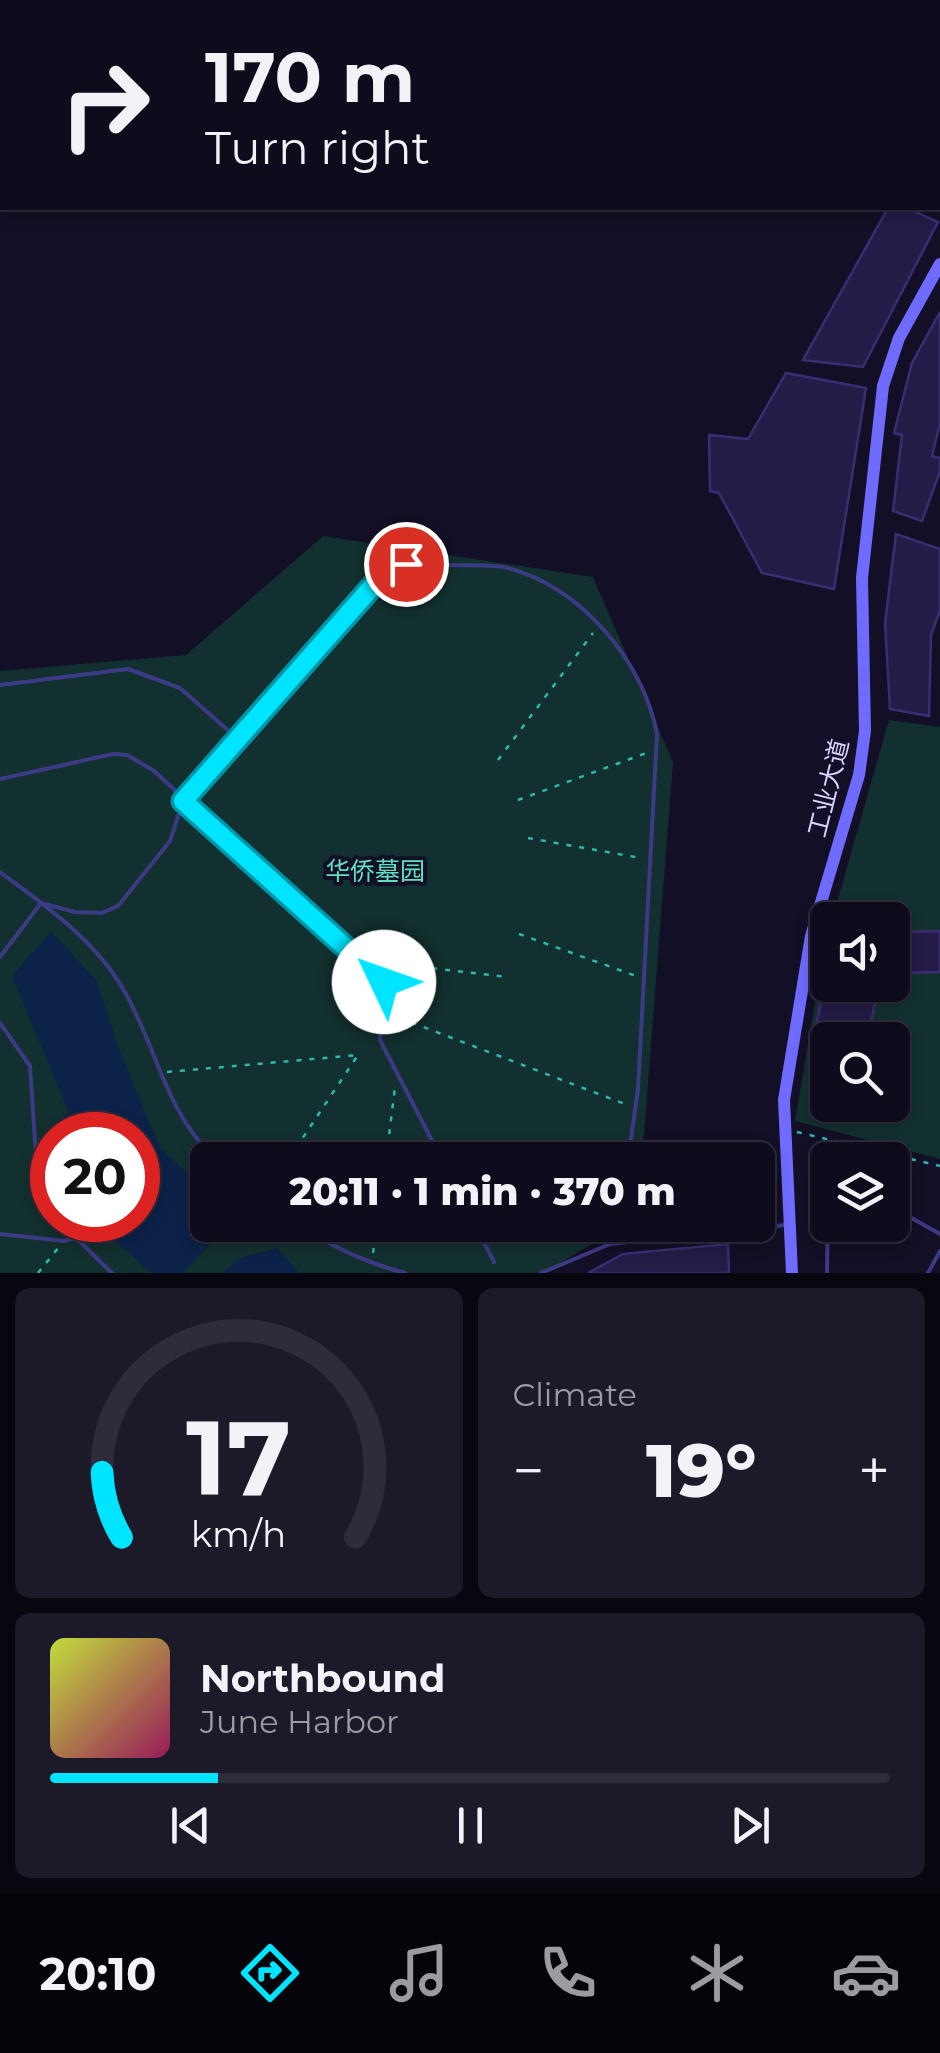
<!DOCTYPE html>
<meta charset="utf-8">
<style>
:root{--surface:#0e0b1c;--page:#1c1929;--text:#f1f3f6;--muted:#9b9ba3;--line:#2e2b3b;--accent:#00e5ff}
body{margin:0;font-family:Montserrat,"Noto Sans SC",sans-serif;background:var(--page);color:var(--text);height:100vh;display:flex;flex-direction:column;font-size:38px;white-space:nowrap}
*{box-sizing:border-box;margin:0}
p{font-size:32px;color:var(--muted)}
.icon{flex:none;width:55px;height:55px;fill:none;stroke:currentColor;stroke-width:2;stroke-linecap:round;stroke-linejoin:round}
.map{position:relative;height:1273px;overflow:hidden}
.side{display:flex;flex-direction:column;gap:15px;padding:15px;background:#08060f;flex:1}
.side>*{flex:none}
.top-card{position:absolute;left:0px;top:0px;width:940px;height:210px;box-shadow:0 5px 15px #0003,0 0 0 2px var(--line);background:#0e0b1c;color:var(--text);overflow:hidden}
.buttons{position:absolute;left:810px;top:902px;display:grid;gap:20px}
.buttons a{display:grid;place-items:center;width:100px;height:100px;border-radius:15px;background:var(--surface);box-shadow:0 5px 15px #0003,0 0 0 2px var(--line);font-size:50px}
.speed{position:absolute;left:30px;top:1112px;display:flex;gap:20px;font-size:50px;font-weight:700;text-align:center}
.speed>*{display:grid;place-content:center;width:130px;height:130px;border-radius:50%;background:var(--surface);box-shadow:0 5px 15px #0003,0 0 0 2px var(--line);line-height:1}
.speed .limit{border:15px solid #d22;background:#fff;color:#111}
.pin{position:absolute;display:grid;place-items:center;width:85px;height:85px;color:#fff;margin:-42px;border:5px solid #fff;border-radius:50%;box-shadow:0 2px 10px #0007}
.me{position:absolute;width:110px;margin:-55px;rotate:312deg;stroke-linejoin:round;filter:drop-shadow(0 0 8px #0008)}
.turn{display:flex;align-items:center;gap:35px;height:210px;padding:0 40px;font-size:45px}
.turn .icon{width:130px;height:130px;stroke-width:2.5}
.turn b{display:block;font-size:70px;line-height:85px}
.big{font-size:75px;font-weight:800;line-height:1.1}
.side .tile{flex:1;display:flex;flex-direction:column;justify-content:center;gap:15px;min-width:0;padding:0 35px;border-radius:15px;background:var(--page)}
.side .dial{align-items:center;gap:0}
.dial svg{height:260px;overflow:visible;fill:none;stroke:var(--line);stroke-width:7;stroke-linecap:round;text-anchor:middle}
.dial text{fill:var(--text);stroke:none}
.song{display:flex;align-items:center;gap:30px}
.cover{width:120px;height:120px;border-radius:15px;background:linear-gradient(135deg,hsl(70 70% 55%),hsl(330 70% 35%))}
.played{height:10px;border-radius:5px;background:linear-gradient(90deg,var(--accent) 20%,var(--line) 20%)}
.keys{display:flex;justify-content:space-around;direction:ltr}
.heat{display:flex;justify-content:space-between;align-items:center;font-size:55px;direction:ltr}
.side .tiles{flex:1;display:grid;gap:15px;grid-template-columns:1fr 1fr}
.tile:last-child{grid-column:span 2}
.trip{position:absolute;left:190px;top:1142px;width:585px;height:100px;border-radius:15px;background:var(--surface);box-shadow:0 5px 15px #0003,0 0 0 2px var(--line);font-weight:800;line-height:100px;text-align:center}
.tab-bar{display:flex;height:160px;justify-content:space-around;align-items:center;background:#06040b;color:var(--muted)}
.tab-bar .icon{width:70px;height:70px}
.tab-bar .on{color:var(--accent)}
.tab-bar b{font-size:45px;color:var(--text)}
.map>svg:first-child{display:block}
.green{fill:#12302f;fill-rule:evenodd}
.water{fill:#0c2248}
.building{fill:#241b47;stroke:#3b2d73;stroke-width:2.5}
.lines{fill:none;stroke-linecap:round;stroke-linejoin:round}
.path{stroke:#2fb8b0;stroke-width:2.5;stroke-dasharray:5 8;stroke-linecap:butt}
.lane{stroke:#3d3a85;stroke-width:4}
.street{stroke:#3d3a85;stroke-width:9}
.secondary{stroke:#6f6bff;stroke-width:12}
.route-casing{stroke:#0095a6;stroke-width:25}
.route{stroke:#00e5ff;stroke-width:18}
.labels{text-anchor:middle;stroke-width:8;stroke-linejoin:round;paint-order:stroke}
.street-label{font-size:25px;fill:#d9d4ff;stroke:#130f26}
.park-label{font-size:25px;fill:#5fe0c0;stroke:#130f26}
</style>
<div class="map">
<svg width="940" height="1273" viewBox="0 0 940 1273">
<rect width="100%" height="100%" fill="#130f26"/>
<!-- green -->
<path class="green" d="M323,536l270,41 80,185 -31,398h-434v65h413l-76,48h-545v-602l186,-16zM52,1135h86v85h-86z
M889,720l51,7v432l-145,-38 32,-189 1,53h64v-65h-60zM828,1040h64v65h-64z"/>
<!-- water -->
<path class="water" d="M51,932l46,49 20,63 43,104 47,43 1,34h20l-45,48h-31l-35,-30 -13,-23h34v-85h-86v25l-7,-16 10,-20 14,-11 -57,-137z
M277,1248l22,25h-76l17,-15z"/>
<!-- building -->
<path class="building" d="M888,208h19l31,14 -75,145 -60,-7z
M940,312v111l-8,33 8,2v13l-18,50 -29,-10 9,-76 -8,-2 18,-70z
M786,373l80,15 -32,201 -72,-16 -43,-80 -9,-2 -1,-56 39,4z
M896,534l44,15v61l-9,25 -2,81 -39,-7 -5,-86z
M940,931v41l-38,1 -2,-41z
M824,985h54l-10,55 -53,-7z
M728,1244l1,29h-141l35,-19z"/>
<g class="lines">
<!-- path -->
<path class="path" d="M498,760l95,-127
M518,800l131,-48
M528,838l113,20
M519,934l120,43
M402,977l4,-12 101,12
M405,1014v6l225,86
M167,1072l191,-17 -70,105
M797,1132l143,34
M386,1160l9,-73
M373,1253l4,-28
M38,1273l21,-26"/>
<!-- lane -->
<path class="lane" d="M157,0l2,2
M295,0l2,2
M0,30l2,3
M0,685l128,-16 52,19 59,52
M0,779l113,-25 14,1 27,16 230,211 -4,58 62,120
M0,872c44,33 93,66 122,115 35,59 41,122 94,173
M0,957l41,-54 34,9 27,1 16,-7 52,-65 13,-40 202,-229c25,-10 42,-8 68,-7 18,1 38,-1 55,3 73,20 135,92 149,166l-19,355 -10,71
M0,1023l30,43 7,105 15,34
M892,1207l48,27
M63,1220l13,18 36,35
M300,1225c33,23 67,38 105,48
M475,1225l19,37
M0,1234l64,7 12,-3
M610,1244l4,-19
M541,1273l69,-29 175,-19
M827,1273l1,-75
M928,1273l12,-22"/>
<!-- street -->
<path class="street" d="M78,2l3,-2
M0,57l2,-2"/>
<!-- secondary -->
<path class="secondary" d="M680,0l4,2
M760,0l4,2
M938,116l2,2
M938,165l2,2
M792,1273l-8,-173 27,-164 48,-161 6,-44 -3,-153 21,-192 16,-48 41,-74"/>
</g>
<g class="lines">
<defs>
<path id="route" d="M384,982l-201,-181 202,-229 21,-8"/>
</defs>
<!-- route casing -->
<use href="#route" class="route-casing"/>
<!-- route -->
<use href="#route" class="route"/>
</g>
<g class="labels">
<!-- street labels -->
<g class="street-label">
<text transform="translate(828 788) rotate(-76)" y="9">工业大道</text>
</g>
<!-- park labels -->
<g class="park-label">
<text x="375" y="880">华侨墓园</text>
</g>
</g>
</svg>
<div class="buttons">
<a><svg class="icon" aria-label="sound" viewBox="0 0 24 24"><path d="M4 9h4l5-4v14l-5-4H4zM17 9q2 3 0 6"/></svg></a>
<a><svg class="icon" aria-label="search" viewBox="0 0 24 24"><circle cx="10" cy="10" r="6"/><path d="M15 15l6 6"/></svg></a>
<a><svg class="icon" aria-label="layers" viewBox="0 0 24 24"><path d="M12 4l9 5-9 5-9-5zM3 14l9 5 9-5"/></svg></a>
</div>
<div class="speed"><div class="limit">20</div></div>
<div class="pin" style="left:406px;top:564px;background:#d93025"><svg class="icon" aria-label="arrive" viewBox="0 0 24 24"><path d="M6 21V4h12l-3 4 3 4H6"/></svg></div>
<svg class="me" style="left:384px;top:982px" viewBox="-20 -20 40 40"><circle r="19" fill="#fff"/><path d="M0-13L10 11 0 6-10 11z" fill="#00e5ff"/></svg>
<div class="trip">20:11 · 1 min · 370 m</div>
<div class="top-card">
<div class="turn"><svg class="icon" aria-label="right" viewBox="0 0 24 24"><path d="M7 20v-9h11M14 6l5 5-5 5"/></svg><div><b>170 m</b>Turn right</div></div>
</div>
</div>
<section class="side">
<div class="tiles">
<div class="tile dial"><svg viewBox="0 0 100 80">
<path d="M14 69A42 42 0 1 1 86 69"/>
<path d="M14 69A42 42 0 0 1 8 49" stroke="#00e5ff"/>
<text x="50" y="56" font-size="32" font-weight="700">17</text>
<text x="50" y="72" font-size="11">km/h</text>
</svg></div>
<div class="tile"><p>Climate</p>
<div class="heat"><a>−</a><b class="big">19°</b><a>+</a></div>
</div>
<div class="tile">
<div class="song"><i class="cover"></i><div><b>Northbound</b><p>June Harbor</p></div></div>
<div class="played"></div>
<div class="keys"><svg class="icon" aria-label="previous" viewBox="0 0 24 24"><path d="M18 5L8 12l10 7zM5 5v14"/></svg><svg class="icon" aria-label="pause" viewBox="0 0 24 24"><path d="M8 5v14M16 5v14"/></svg><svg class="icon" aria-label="next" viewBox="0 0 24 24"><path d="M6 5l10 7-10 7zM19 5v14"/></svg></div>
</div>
</div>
</section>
<nav class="tab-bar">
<b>20:10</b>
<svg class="icon on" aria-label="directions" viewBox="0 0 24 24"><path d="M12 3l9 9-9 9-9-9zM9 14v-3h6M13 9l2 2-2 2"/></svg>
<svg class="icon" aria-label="music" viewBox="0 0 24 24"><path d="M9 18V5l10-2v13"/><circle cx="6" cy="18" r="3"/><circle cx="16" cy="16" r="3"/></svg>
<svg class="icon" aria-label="phone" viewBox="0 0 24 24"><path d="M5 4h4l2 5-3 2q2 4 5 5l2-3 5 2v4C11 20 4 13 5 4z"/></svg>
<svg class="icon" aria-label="climate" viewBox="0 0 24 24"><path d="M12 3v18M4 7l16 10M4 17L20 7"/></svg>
<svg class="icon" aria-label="car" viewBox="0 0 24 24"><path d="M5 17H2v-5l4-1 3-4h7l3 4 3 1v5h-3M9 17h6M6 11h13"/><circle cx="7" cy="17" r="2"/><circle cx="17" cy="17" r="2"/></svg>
</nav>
